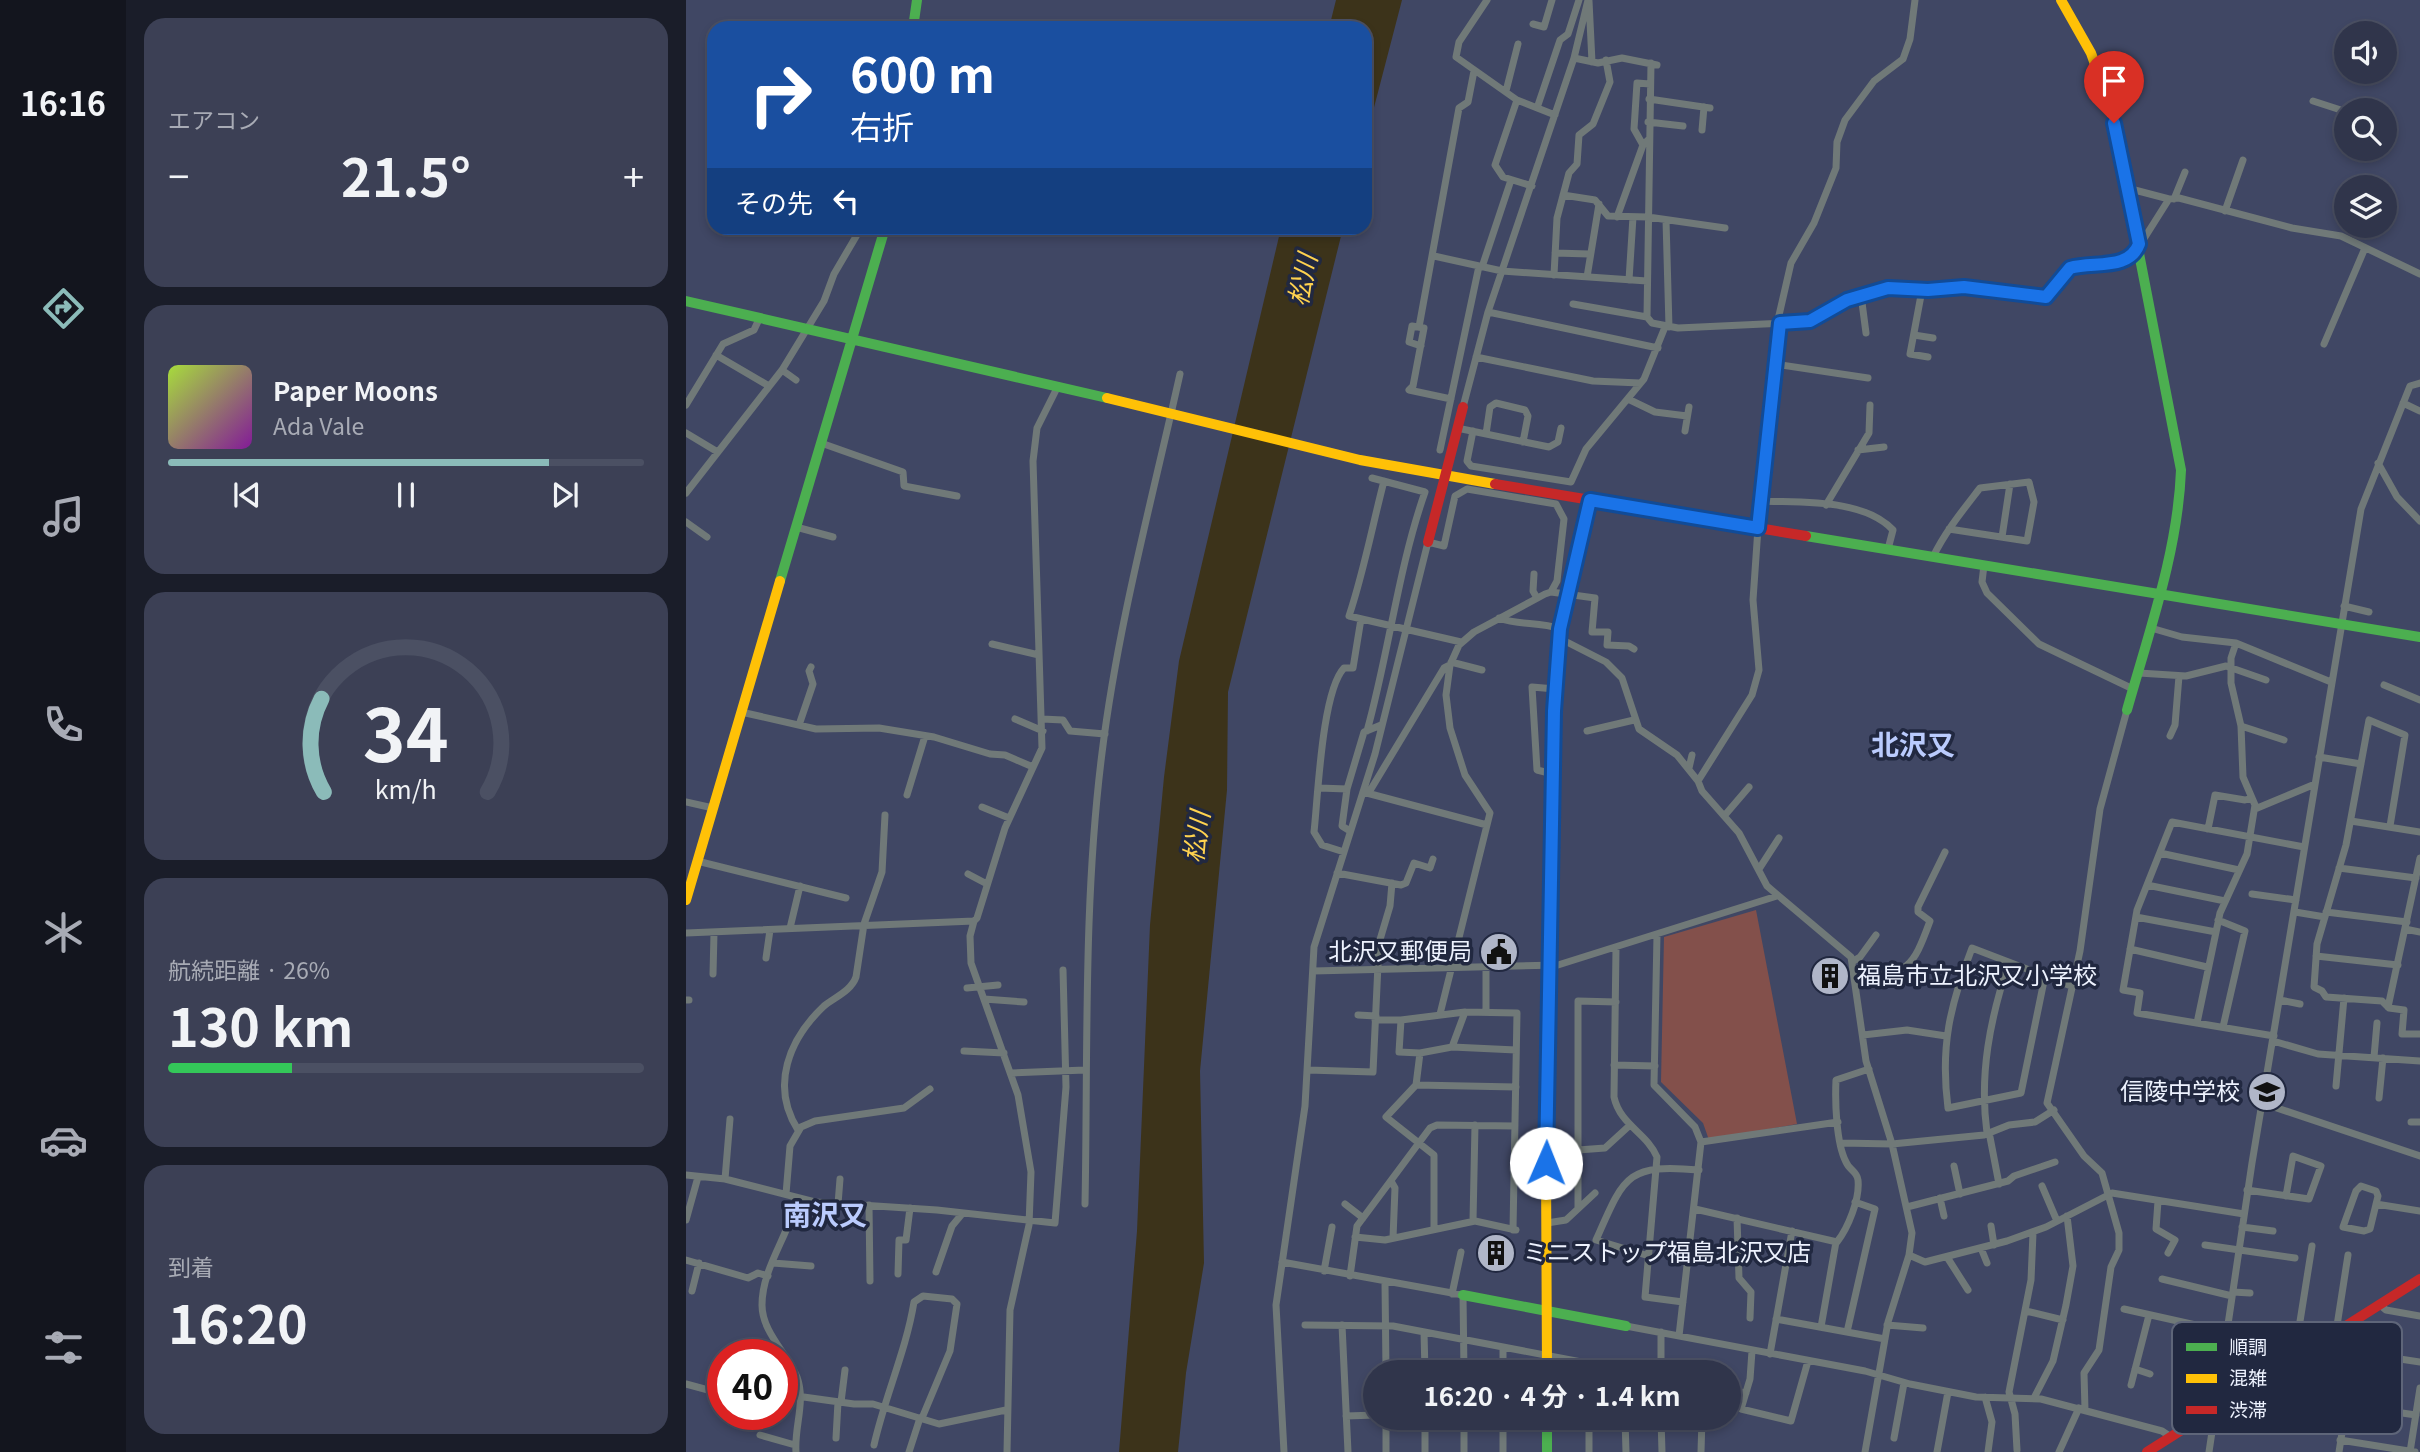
<!DOCTYPE html>
<html lang="ja">
<meta charset="utf-8">
<style>
:root{--surface:#30354b;--page:#3c4055;--text:#f1f3f6;--muted:#a8abb5;--line:#4b5063;--accent:#8bbbb9}
body{margin:0;font-family:Georgia,"Noto Sans JP",serif;background:var(--page);color:var(--text);height:100vh;display:flex;flex-direction:column;font-size:26px;white-space:nowrap}
*{box-sizing:border-box;margin:0}
p{font-size:23px;color:var(--muted)}
.icon{flex:none;width:38px;height:38px;fill:none;stroke:currentColor;stroke-width:2;stroke-linecap:round;stroke-linejoin:round}
.map{position:relative;flex:1;overflow:hidden}
.details{display:flex;flex-direction:column;gap:18px;padding:18px;background:#1a1d29;width:560px}
.details>*{flex:none}
.banner{position:absolute;left:21px;top:21px;width:665px;height:214px;border-radius:21px;box-shadow:0 4px 10px #0003,0 0 0 2px var(--line);background:#1a4fa0;color:#fff;overflow:hidden}
.buttons{position:absolute;left:1648px;top:21px;display:grid;gap:14px}
.buttons a{display:grid;place-items:center;width:63px;height:63px;border-radius:50%;background:var(--surface);box-shadow:0 4px 10px #0003,0 0 0 2px var(--line);font-size:35px}
.speed{position:absolute;left:21px;top:1339px;display:flex;gap:14px;font-size:35px;font-weight:700;text-align:center}
.speed>*{display:grid;place-content:center;width:91px;height:91px;border-radius:50%;background:var(--surface);box-shadow:0 4px 10px #0003,0 0 0 2px var(--line);line-height:1}
.speed .limit{border:10px solid #d22;background:#fff;color:#111}
.pin{position:absolute;display:grid;place-items:center;width:60px;height:60px;color:#fff;margin:-72px -30px;border-radius:50% 50% 50% 0;rotate:-45deg;box-shadow:0 0 7px #0007}
.pin .icon{rotate:45deg}
.me{position:absolute;width:77px;margin:-38px;rotate:1deg;stroke-linejoin:round;filter:drop-shadow(0 0 5px #0008)}
.turn{display:flex;align-items:center;gap:24px;height:147px;padding:0 28px;font-size:32px}
.turn .icon{width:91px;height:91px;stroke-width:2.5}
.turn b{display:block;font-size:49px;line-height:60px}
.then{display:flex;align-items:center;height:66px;padding:0 28px;background:#0003;gap:14px;font-size:26px}
.big{font-size:52px;font-weight:700;line-height:1.1}
.details .widget{flex:1;display:flex;flex-direction:column;justify-content:center;gap:10px;min-width:0;padding:0 24px;border-radius:21px;background:var(--page)}
.details .dial{align-items:center;gap:0}
.dial svg{height:182px;overflow:visible;fill:none;stroke:var(--line);stroke-width:7;stroke-linecap:round;text-anchor:middle}
.dial text{fill:var(--text);stroke:none}
.song{display:flex;align-items:center;gap:21px}
.cover{width:84px;height:84px;border-radius:10px;background:linear-gradient(135deg,hsl(80 70% 55%),hsl(290 70% 35%))}
.played{height:7px;border-radius:4px;background:linear-gradient(90deg,var(--accent) 80%,var(--line) 80%)}
.keys{display:flex;justify-content:space-around;direction:ltr}
.heat{display:flex;justify-content:space-between;align-items:center;font-size:38px;direction:ltr}
.charge{height:10px;border-radius:5px;background:linear-gradient(90deg,#34c759 26%,var(--line) 0)}
.trip{position:absolute;left:677px;top:1360px;width:378px;height:70px;border-radius:35px;background:var(--surface);box-shadow:0 4px 10px #0003,0 0 0 2px var(--line);font-weight:700;line-height:70px;text-align:center}
main{display:flex;flex:1;min-height:0}
.menu{display:flex;flex-direction:column;width:126px;justify-content:space-around;align-items:center;background:#13151e;color:var(--muted)}
.menu .icon{width:49px;height:49px}
.menu .current{color:var(--accent)}
.menu b{font-size:32px;color:var(--text)}
.map>svg:first-child{display:block}
.green{fill:#83504b}
.water{fill:#3c331a}
.lines{fill:none;stroke-linecap:round;stroke-linejoin:round}
.street{stroke:#707978;stroke-width:7}
.fast{stroke:#4caf50;stroke-width:10}
.slow{stroke:#ffc107;stroke-width:10}
.jam{stroke:#c62828;stroke-width:10}
.route-casing{stroke:#114b97;stroke-width:18}
.route{stroke:#1a73e8;stroke-width:12}
.labels{text-anchor:middle;stroke-width:7;stroke-linejoin:round;paint-order:stroke}
.poi-label{font-size:24px;fill:#edf2fe;stroke:#212840;text-anchor:end}
.water-label{font-size:26px;font-style:italic;fill:#fed24f;stroke:#212840}
.quarter-label{font-size:28px;font-weight:bold;fill:#bacbfd;stroke:#212840}
.key{fill:#212840;stroke:#5e6579;stroke-width:2}
.key-label{font-size:19px;fill:#edf2fe}
</style>
<main>
<nav class="menu">
<b>16:16</b>
<svg class="icon current" aria-label="directions" viewBox="0 0 24 24"><path d="M12 3l9 9-9 9-9-9zM9 14v-3h6M13 9l2 2-2 2"/></svg>
<svg class="icon" aria-label="music" viewBox="0 0 24 24"><path d="M9 18V5l10-2v13"/><circle cx="6" cy="18" r="3"/><circle cx="16" cy="16" r="3"/></svg>
<svg class="icon" aria-label="phone" viewBox="0 0 24 24"><path d="M5 4h4l2 5-3 2q2 4 5 5l2-3 5 2v4C11 20 4 13 5 4z"/></svg>
<svg class="icon" aria-label="climate" viewBox="0 0 24 24"><path d="M12 3v18M4 7l16 10M4 17L20 7"/></svg>
<svg class="icon" aria-label="car" viewBox="0 0 24 24"><path d="M5 17H2v-5l4-1 3-4h7l3 4 3 1v5h-3M9 17h6M6 11h13"/><circle cx="7" cy="17" r="2"/><circle cx="17" cy="17" r="2"/></svg>
<svg class="icon" aria-label="filters" viewBox="0 0 24 24"><path d="M4 7h16M4 17h16"/><circle cx="9" cy="7" r="2"/><circle cx="15" cy="17" r="2"/></svg>
</nav>
<section class="details">
<div class="widget"><p>エアコン</p>
<div class="heat"><a>−</a><b class="big">21.5°</b><a>+</a></div>
</div>
<div class="widget">
<div class="song"><i class="cover"></i><div><b>Paper Moons</b><p>Ada Vale</p></div></div>
<div class="played"></div>
<div class="keys"><svg class="icon" aria-label="previous" viewBox="0 0 24 24"><path d="M18 5L8 12l10 7zM5 5v14"/></svg><svg class="icon" aria-label="pause" viewBox="0 0 24 24"><path d="M8 5v14M16 5v14"/></svg><svg class="icon" aria-label="next" viewBox="0 0 24 24"><path d="M6 5l10 7-10 7zM19 5v14"/></svg></div>
</div>
<div class="widget dial"><svg viewBox="0 0 100 80">
<path d="M14 69A42 42 0 1 1 86 69"/>
<path d="M14 69A42 42 0 0 1 13 28" stroke="#8bbbb9"/>
<text x="50" y="56" font-size="32" font-weight="700">34</text>
<text x="50" y="72" font-size="11">km/h</text>
</svg></div>
<div class="widget"><p>航続距離 · 26%</p><b class="big">130 km</b><div class="charge"></div></div>
<div class="widget"><p>到着</p><b class="big">16:20</b></div>
</section>
<div class="map">
<svg width="1734" height="1452" viewBox="0 0 1734 1452">
<rect width="100%" height="100%" fill="#404764"/>
<!-- green -->
<path class="green" d="M1070,910l41,214 -88,16 -6,-17 -42,-41 3,-145z"/>
<!-- water -->
<path class="water" d="M650,0h66l-37,142v-114h-36z
M595,228h62l-115,464 -1,98 -27,281 4,192 -18,110 -8,79h-59l18,-221 13,-306 14,-148 15,-116z"/>
<g class="lines">
<!-- street -->
<path class="street" d="M801,0l-28,42 -3,15 61,43 38,15
M903,1l3,61
M847,24l11,3 8,-27
M888,58l24,5 24,-5 35,7
M820,91l12,-47
M963,99l61,9
M831,100l-22,65 8,12 29,9
M1627,101l34,11
M851,108l23,-68 8,-6 11,-34
M962,122l35,4
M1016,130l2,-23
M957,145l-9,-16 3,-46 13,1
M1441,188l42,11
M877,195l32,5 13,16 40,1 77,11
M1488,199l11,-27
M1539,211l18,-51
M931,217l26,-72 5,-5
M980,220l3,107
M400,229l22,4
M869,253l34,1
M748,256l68,15 145,10
M796,267l29,-87
M868,275l3,-57 12,-45 8,-9 2,-29 14,-11 17,-42 -4,-22
M901,277l12,-73
M943,280l4,-63
M1236,290l-12,64 18,3
M1175,295l5,38
M887,304l74,13 5,6 26,5 126,-6 50,-25 40,-9 34,2 35,-3 83,10 24,-29 48,-6 15,-6 36,-57 10,-1 113,30 49,8 79,38
M802,312l170,36
M961,317l4,-254
M1094,323l-22,205 -5,72 6,70 -7,25 -54,86 4,10 37,42 28,53 84,71 15,104 26,83 20,89 -3,22 -21,67 -23,130
M1091,324l14,-61 23,-40 22,-55 1,-26 8,-22 29,-39 29,-22 7,-20 5,-39
M733,327l40,-219 9,-6 6,-31
M1228,335l19,3
M1638,344l41,-96
M735,346l-12,-4 3,-16 12,2 -11,58 -4,4 42,9
M30,355l53,31
M790,357l117,24 47,2
M1089,364l93,14
M96,370l14,10
M942,399l27,13 32,4
M1717,403l17,8
M0,405l37,-61 31,-14 6,-13
M777,407l25,-95 86,-254 14,-58
M771,428l92,19 9,-5 3,-14
M787,431l-6,30 4,5 100,16 15,-33 58,-70 21,-52
M999,431l4,-24
M0,433l30,18
M800,434l4,-27 6,-4 29,7 3,6 -5,26
M135,443l82,29 1,14 53,10
M754,450l39,-184
M1172,450l26,-3
M1692,463l19,34 23,24
M698,481c-12,46 -20,90 -35,135l112,26
M0,493l96,-123 42,-69 10,-27 27,-46
M1075,501c39,2 102,-3 132,29l-5,19
M1140,505l43,-72 1,-28
M0,522l21,15
M110,527l37,10
M1316,537l8,-53
M1247,557c12,-25 30,-47 47,-69l49,-6 5,20 -7,39 -78,-12
M1298,565l-2,17 5,11 52,51 94,45
M848,574l-1,17 4,7
M1658,606l25,6
M813,618c20,8 41,3 61,11
M1465,628l31,9 54,6 95,39
M873,638l47,24 16,16 17,51 38,26 21,26
M306,644l47,11
M765,662l31,8
M1453,673l47,3 40,-10 40,14
M1698,685l36,15
M55,712l75,17 63,-1 55,9 56,17 15,1 28,12
M329,719l28,12
M356,719l21,1 7,11 35,3
M113,725l14,-41 -4,-13 2,-4
M1555,726l43,14
M681,731c22,-79 31,-162 58,-239l-53,-14
M901,731l47,-11
M1484,736l5,-11 4,-49
M1633,757l42,7
M1003,768l3,-13
M867,774l-16,-4 -5,-83 23,2
M633,788l28,1
M677,792l8,-3 73,-121 6,-3
M677,792l124,33
M221,795l18,-59
M0,802l27,6
M296,807l27,11
M1569,809l60,-25
M1039,815l24,-28
M1665,821l69,11
M1704,826l15,-91 -36,-15 -23,125 -29,99 -3,43 8,4 4,6 56,4 7,7 15,2 -2,24h18
M1522,829l7,-34 30,5 7,-2
M664,831l-8,-5 5,-37 17,-57 17,-7
M658,852l-22,-7 -8,-13c4,-36 8,-141 30,-164h9l8,-49
M1474,853l79,17
M11,861l149,37
M1653,868l77,10
M1073,869l20,-31
M651,873l64,12 5,-2 8,-20 16,5 3,-9
M282,874l19,10
M1461,885l78,16
M1566,894l44,6
M1609,912l30,5
M1640,912l81,10
M1450,917l80,15
M1532,920l27,11 -22,96
M288,921l-4,15 1,27 47,132 13,77 -2,53 -19,85 -3,142
M104,928l10,-42
M1719,929l15,3
M0,933l288,-12 3,-3 28,-90 37,-80 -9,-287 4,-33 21,-42
M971,935l-3,150 41,42 6,15 -22,194
M930,948l-2,149c6,28 33,36 43,60l-12,140 38,5
M1444,949l77,18
M1630,956l82,9
M80,958l4,-28
M1166,962l8,-5 16,-22
M627,971l245,-6 219,-69
M27,974l1,-41
M1359,976l-24,117 -73,15c-8,-61 2,-103 24,-160l99,38
M1169,979c53,-8 56,-6 75,-58l-12,-9v-5l27,-55
M281,988l31,-3
M298,999l40,3
M0,1000h3
M1594,1000l20,4
M1702,1007l32,-149
M779,1012l-64,8 -2,32 21,1 32,-6 13,-35 52,1 -4,217
M800,1012v-43
M754,1014l50,-201 -25,-38 -15,-47 -4,-33 4,-30 9,-20 15,-13 71,-38 6,-2 44,6 -3,34h16l-1,13 22,1 5,3
M672,1015l18,1
M689,1020h26
M1511,1023l23,-110 27,-59 8,-49 -12,-28 -2,-51 -10,-43v-25l5,-15
M1177,1035l44,-5 39,6
M1588,1036l-137,-23 3,-20 -17,-3 14,-80 35,-88 132,25
M1587,1041l45,13 102,7
M766,1047l64,3
M278,1051l40,2
M734,1053l-4,32 -30,32 48,38v72
M1688,1057l3,-34
M928,1065l41,1
M622,1070l65,2 6,-129 11,-37 2,-23
M325,1073l74,-3
M730,1085l100,2
M1650,1086l8,-88
M1693,1098l4,-40
M1576,1103l158,53
M1725,1122h9
M112,1130c-28,-44 -9,-91 26,-124 11,-9 27,-15 32,-29l8,-53 18,-52 3,-57
M1303,1132l10,52
M1301,1133c-8,-59 3,-114 22,-171
M1015,1142l137,-20
M1156,1143l50,1 92,-9 25,-10 26,-3 19,-12
M892,1150l27,-2 24,-22
M1268,1166l6,28
M0,1175l39,4 90,23 122,8 118,13 11,-136 -3,-117
M39,1179l5,-60
M705,1181l4,7 -2,50
M1356,1186l15,35
M1675,1186l15,5 2,5 -8,33 -6,2 -21,-4 13,-36z
M1561,1190l62,9 12,-33 -28,-10 -7,40
M100,1194l4,-48 11,-19 14,-6 89,-13 26,-19
M1254,1198l4,18
M1472,1201l-2,28 19,11 -7,13
M152,1204l2,-25
M399,1204c3,-150 -2,-301 17,-451 16,-129 50,-253 78,-379
M659,1204l18,14
M1690,1204l44,7
M183,1205l1,76
M892,1207v-206l38,1
M1221,1207l101,-26 6,-5 41,-14
M1009,1209l142,33c11,-14 23,-43 21,-62 -1,-9 -9,-10 -12,-18 -10,-19 -11,-61 -10,-82l33,-11
M1051,1218l2,60 12,14 -1,26
M0,1220l12,-43
M787,1221l2,-96
M861,1223l19,-3 29,-27
M1305,1226l3,19
M1556,1227l31,4
M669,1237l30,3 90,-19 41,9
M1519,1245l90,13
M1295,1248l6,15
M1223,1255l16,7 82,-21 39,-14 66,-34 132,21
M963,1256l-53,-16c28,-63 30,-77 103,-70
M1261,1257l21,33
M0,1260l62,18 10,-5 10,3
M596,1262l181,33 1,77
M87,1263l38,3
M638,1271l8,-44
M250,1272l16,-46 10,-12
M212,1274l1,-34h7l4,-32
M664,1276l7,-50 73,-98 7,-3 78,1
M1476,1279l70,17
M699,1283l1,89
M6,1291l7,-28
M1547,1292l17,1
M766,1294l9,-42
M1694,1305l6,5 34,6
M1438,1309l103,23
M1340,1311l37,9
M1090,1319l109,20
M619,1325l88,1 241,46
M656,1325l6,127
M1201,1325l36,3
M940,1326l239,45 45,13 66,13 65,2 121,32 9,6
M1135,1327l15,-85
M738,1332l1,40
M975,1332v40
M1161,1332l28,-123 -20,-7
M1650,1332l12,-77
M817,1347v25
M1066,1351l-2,28 -9,30 50,12 17,-60
M1668,1352l66,10
M1084,1354l22,-123
M1608,1359l18,-113
M1449,1369l15,5
M0,1384l37,10
M1445,1385l18,-70
M1043,1390l17,3
M96,1394l72,10h19l66,20 67,-14
M1299,1397l7,25 -4,30
M1348,1398l19,-37 13,-56 7,-39 -6,-50
M155,1402l4,-32
M1660,1405l70,10
M1399,1410l-1,-37 15,-23 12,-83 8,-17v-17l-17,-60 -18,-17 -37,-53 33,-152 20,-142 27,-99
M660,1416l30,-1
M700,1418v34
M778,1418v34
M817,1418v34
M939,1418l1,34
M975,1418l1,34
M1505,1424l2,-28
M74,1435l35,10
M150,1438l2,-36
M1208,1438l10,-55
M1654,1440l75,12
M188,1445c11,-49 32,-94 40,-143l9,-6 29,3 5,5 -7,47 -28,67
M1331,1450l-2,-36 -6,-22 22,-112 2,-47
M110,1452c-2,-25 10,-50 1,-75 -10,-24 -35,-45 -35,-72 0,-38 28,-71 35,-107
M223,1452l11,-34
M598,1452l-8,-147 29,-199 9,-159 61,-193 53,-212 16,4 11,-50 12,-7 89,15 8,15 -7,62 -6,11
M739,1452v-34
M903,1452v-34
M1015,1452l1,-34
M1251,1452l11,-60
M1373,1452l20,-44
M1523,1452l43,-289 109,-654 49,-123 10,-3
M1653,1452l21,-134
M1724,1452l10,-64"/>
<!-- fast -->
<path class="fast" d="M227,28l4,-28
M0,301l421,97
M1120,536l614,101
M94,581l105,-353
M1441,710c22,-78 51,-159 54,-240l-51,-263
M865,901l3,-190 6,-82 29,-129
M777,1295l163,31
M861,1418v34"/>
<!-- slow -->
<path class="slow" d="M1375,0l30,53 20,56 19,98
M421,398l253,62 135,24
M0,900l94,-319
M861,1372l-1,-209 5,-262"/>
<!-- jam -->
<path class="jam" d="M809,484l311,52
M742,542l35,-135
M1461,1452l273,-173"/>
</g>
<g class="lines">
<defs>
<path id="route" d="M860,1163l8,-452 6,-82 30,-129 168,28 22,-205 30,-2 37,-21 41,-12 40,2 36,-3 82,10 24,-29c23,-7 59,3 69,-24l-25,-121"/>
</defs>
<!-- route casing -->
<use href="#route" class="route-casing"/>
<!-- route -->
<use href="#route" class="route"/>
</g>
<!-- icons -->
<defs>
<symbol id="civic-disc" viewBox="-11 -11 22 22"><circle r="9.5" fill="#b0b6c8" stroke="#212840"/><path d="M-.6-6.5H3V-4.5H.6V-3L4-1V1h2V6H-6V1h2V-1L-.6-3ZM-1.2 2.5V6h2.4V2.5Z" fill="#111"/></symbol>
<symbol id="building-disc" viewBox="-11 -11 22 22"><circle r="9.5" fill="#b0b6c8" stroke="#212840"/><path d="M-4-6H4V6H1V3H-1V6H-4ZM-2.5-4.3h1.7v1.8h-1.7ZM.8-4.3h1.7v1.8H.8ZM-2.5-1h1.7V.8h-1.7ZM.8-1h1.7V.8H.8Z" fill="#111"/></symbol>
<symbol id="school-disc" viewBox="-11 -11 22 22"><circle r="9.5" fill="#b0b6c8" stroke="#212840"/><path d="M0-5L7-2L0 1L-7-2ZM-4 1L0 2.5L4 1V4Q0 6-4 4Z" fill="#111"/></symbol>
</defs>
<g fill-rule="evenodd">
<use href="#civic-disc" x="791" y="930" width="44" height="44"/>
<use href="#building-disc" x="1122" y="954" width="44" height="44"/>
<use href="#school-disc" x="1559" y="1070" width="44" height="44"/>
<use href="#building-disc" x="788" y="1231" width="44" height="44"/>
</g>
<g class="labels">
<!-- poi labels -->
<g class="poi-label">
<text x="786" y="960">北沢又郵便局</text>
<text x="1171" y="984" text-anchor="start">福島市立北沢又小学校</text>
<text x="1554" y="1100">信陵中学校</text>
<text x="837" y="1261" text-anchor="start">ミニストップ福島北沢又店</text>
</g>
<!-- water labels -->
<g class="water-label">
<text transform="translate(617 280) rotate(-78)" y="9">松川</text>
<text transform="translate(511 837) rotate(-82)" y="9">松川</text>
</g>
<!-- quarter labels -->
<g class="quarter-label">
<text x="1227" y="755">北沢又</text>
<text x="139" y="1225">南沢又</text>
</g>
</g>
<!-- legend -->
<rect x="1486" y="1322" width="230" height="112" rx="10" class="key"/>
<rect x="1500" y="1343" width="31" height="8" fill="#4caf50"/>
<rect x="1500" y="1374" width="31" height="9" fill="#ffc107"/>
<rect x="1500" y="1406" width="31" height="8" fill="#c62828"/>
<g class="key-label">
<text x="1543" y="1354">順調</text>
<text x="1543" y="1385">混雑</text>
<text x="1543" y="1417">渋滞</text>
</g>
</svg>
<div class="buttons">
<a><svg class="icon" aria-label="sound" viewBox="0 0 24 24"><path d="M4 9h4l5-4v14l-5-4H4zM17 9q2 3 0 6"/></svg></a>
<a><svg class="icon" aria-label="search" viewBox="0 0 24 24"><circle cx="10" cy="10" r="6"/><path d="M15 15l6 6"/></svg></a>
<a><svg class="icon" aria-label="layers" viewBox="0 0 24 24"><path d="M12 4l9 5-9 5-9-5zM3 14l9 5 9-5"/></svg></a>
</div>
<div class="speed"><div class="limit">40</div></div>
<div class="pin" style="left:1428px;top:123px;background:#d93025"><svg class="icon" aria-label="arrive" viewBox="0 0 24 24"><path d="M6 21V4h12l-3 4 3 4H6"/></svg></div>
<svg class="me" style="left:860px;top:1163px" viewBox="-20 -20 40 40"><circle r="19" fill="#fff"/><path d="M0-13L10 11 0 6-10 11z" fill="#1a73e8"/></svg>
<div class="trip">16:20 · 4 分 · 1.4 km</div>
<div class="banner">
<div class="turn"><svg class="icon" aria-label="right" viewBox="0 0 24 24"><path d="M7 20v-9h11M14 6l5 5-5 5"/></svg><div><b>600 m</b>右折</div></div>
<div class="then">その先<svg class="icon" aria-label="left" viewBox="0 0 24 24"><path d="M17 20v-9H6M10 6l-5 5 5 5"/></svg></div>
</div>
</div>
</main>
